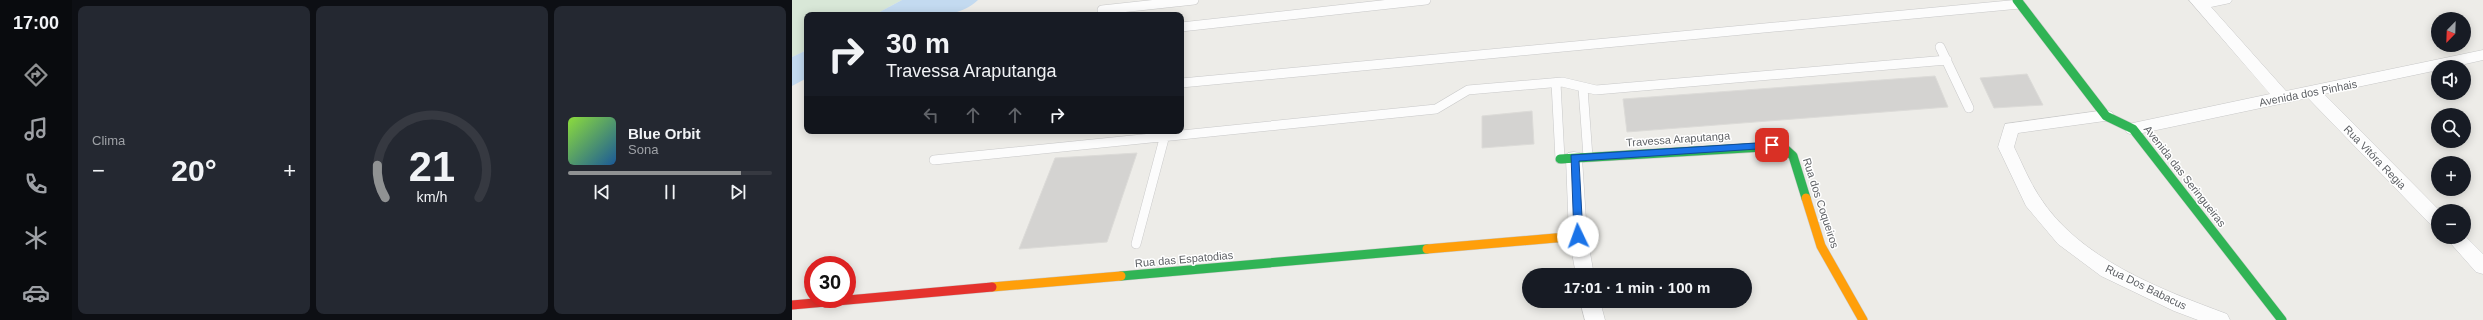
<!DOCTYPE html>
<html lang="pt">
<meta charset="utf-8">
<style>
:root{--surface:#171b24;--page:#242831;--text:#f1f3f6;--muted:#9ea1a6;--line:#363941;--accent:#909293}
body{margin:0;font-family:Arial,sans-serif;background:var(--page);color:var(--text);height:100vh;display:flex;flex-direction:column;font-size:15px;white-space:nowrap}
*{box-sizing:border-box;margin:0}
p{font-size:13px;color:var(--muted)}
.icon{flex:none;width:22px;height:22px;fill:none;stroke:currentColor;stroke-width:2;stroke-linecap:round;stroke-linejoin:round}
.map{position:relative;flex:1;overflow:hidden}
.details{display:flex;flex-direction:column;gap:6px;padding:6px;background:#0d0f14;width:720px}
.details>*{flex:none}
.banner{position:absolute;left:12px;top:12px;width:380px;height:122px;border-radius:8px;box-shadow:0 2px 10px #0003;background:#171b24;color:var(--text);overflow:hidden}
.needle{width:26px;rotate:203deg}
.tools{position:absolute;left:1639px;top:12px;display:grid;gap:8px}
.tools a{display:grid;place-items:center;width:40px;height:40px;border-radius:50%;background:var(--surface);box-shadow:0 2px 10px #0003;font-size:20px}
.speed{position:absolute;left:12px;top:256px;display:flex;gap:8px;font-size:20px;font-weight:700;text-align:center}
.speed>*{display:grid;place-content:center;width:52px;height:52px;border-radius:50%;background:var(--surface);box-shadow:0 2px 10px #0003;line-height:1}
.speed .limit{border:6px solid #d22;background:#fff;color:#111}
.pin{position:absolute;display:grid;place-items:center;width:34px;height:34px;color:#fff;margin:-17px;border-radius:8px;box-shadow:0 2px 6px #0006}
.me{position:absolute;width:44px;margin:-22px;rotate:357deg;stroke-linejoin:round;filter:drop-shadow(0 0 3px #0008)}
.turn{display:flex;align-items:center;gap:14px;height:84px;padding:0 16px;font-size:18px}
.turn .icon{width:52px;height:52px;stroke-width:2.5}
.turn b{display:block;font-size:28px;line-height:34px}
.lanes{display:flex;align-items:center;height:38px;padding:0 16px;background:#0003;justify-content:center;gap:20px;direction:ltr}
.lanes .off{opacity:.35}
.big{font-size:30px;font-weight:600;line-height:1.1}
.details .tile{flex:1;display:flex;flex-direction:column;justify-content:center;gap:6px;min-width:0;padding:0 14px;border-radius:8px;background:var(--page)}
.details .dial{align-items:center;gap:0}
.dial svg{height:104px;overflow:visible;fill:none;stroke:var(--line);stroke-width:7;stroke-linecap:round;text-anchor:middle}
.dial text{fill:var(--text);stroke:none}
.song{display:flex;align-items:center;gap:12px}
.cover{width:48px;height:48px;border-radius:6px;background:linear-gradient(135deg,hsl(90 70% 55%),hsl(210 70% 35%))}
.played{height:4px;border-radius:2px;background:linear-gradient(90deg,var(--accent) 85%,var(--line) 85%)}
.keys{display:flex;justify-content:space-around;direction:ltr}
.heat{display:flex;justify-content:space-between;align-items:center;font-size:22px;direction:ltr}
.details .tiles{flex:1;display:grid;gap:6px;grid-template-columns:repeat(3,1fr)}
.trip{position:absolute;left:730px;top:268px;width:230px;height:40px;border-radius:20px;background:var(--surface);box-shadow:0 2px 10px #0003;font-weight:600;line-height:40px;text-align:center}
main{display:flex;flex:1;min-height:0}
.tab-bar{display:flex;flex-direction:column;width:72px;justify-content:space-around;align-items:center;background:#090b0e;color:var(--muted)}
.tab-bar .icon{width:28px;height:28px}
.tab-bar .current{color:var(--accent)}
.tab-bar b{font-size:18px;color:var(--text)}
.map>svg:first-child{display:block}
.green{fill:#d8e7d7}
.water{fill:#c3daf0}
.building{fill:#d4d3d1;stroke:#dcdbd8}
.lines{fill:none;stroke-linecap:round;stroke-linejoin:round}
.lane-casing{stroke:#c8c8c8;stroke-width:10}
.street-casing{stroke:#c8c8c8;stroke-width:1}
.fast-casing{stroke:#cacac9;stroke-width:10}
.slow-casing{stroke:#cacac9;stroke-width:10}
.jam-casing{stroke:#cacac9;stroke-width:10}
.lane{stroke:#fcfcfc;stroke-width:9}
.street{fill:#fcfcfc;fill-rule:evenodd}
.fast{stroke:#30b455;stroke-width:9}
.slow{stroke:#ff9f0a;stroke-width:9}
.jam{stroke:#e5322d;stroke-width:9}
.route{fill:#1a73e8;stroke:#114b97}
.labels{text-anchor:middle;stroke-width:3;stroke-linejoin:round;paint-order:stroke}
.street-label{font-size:11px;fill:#5e6165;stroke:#fff}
</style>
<main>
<nav class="tab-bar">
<b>17:00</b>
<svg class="icon current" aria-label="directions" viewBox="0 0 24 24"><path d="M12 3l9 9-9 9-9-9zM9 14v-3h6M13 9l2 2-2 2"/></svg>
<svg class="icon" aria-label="music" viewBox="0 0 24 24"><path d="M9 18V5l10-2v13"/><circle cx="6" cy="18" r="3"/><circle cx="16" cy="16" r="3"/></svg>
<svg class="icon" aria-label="phone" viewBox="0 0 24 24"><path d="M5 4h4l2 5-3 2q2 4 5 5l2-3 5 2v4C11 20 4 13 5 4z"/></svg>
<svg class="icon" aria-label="climate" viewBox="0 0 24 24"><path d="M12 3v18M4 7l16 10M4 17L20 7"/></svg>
<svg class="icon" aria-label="car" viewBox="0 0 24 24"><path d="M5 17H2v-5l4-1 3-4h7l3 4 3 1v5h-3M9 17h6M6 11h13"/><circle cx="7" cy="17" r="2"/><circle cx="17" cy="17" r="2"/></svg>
</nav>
<section class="details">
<div class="tiles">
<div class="tile"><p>Clima</p>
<div class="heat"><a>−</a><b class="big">20°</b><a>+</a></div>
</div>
<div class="tile dial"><svg viewBox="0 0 100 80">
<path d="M14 69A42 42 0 1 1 86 69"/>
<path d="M14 69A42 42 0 0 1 8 44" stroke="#909293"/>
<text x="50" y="56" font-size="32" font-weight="700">21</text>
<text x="50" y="72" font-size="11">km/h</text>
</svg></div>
<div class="tile">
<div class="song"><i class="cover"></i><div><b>Blue Orbit</b><p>Sona</p></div></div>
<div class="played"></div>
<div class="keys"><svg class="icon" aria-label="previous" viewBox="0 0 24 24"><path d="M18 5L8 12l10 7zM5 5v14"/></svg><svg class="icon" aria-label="pause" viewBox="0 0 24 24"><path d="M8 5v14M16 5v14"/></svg><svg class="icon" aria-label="next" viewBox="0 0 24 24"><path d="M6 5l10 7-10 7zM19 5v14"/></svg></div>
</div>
</div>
</section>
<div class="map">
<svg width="1691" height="320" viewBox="0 0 1691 320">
<rect width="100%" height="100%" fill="#edece8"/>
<!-- green -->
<path class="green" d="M0,0h110l-28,15h-67v35l-15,7z"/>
<!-- water -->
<path class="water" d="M110,0h76c-26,24 -70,15 -104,15z
M15,50v28l-15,8v-29z"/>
<!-- building -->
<path class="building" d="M1235,74l16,31 -49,3 -14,-30z
M1143,76l13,31 -321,25 -4,-33z
M740,111l2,33 -52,4v-32z
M345,153l-30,89 -88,7 36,-91z"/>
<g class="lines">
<defs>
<path id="lane" d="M310,10l92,-10
M389,27l245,-27
M1148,47l29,61
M389,83l839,-79
M764,83l4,76
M791,88l5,69
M142,160l502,-51 32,-19 94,-8 34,8 351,-30
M344,244l29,-109"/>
<path id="street" d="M1397,0h43l-2,3 -19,4 75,84 197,-41v10l-31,7h-14v3l-114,24 116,117 -2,17 -6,-2 -124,-128 -175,37 -6,-2 -2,-4 2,-4 6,-2 137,-29z
M1314,110l6,2 2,4 -2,4 -94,13 -4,14c8,16 15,34 25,49 40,63 121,93 188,118l3,6h-32l-24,-9 -73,-35 -43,-32 -32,-38 -28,-59 7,-23z
M782,152l6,1 2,5 5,78 7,39h-18l-7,-39 -3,-78 2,-5z
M1672,235l19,19v20l-7,-2 -31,-35z
M788,301h20l5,19h-20z"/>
<path id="fast" d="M1225,0l89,116 27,13 149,191
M768,159l222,-13 11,10 13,42
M329,276l306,-27"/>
<path id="slow" d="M1014,198l15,48 42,74
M635,249l151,-13
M200,287l129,-11"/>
<path id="jam" d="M0,305l200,-18"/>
</defs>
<!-- lane casing -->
<use href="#lane" class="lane-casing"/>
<!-- street casing -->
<use href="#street" class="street-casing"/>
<!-- fast casing -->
<use href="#fast" class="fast-casing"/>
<!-- slow casing -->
<use href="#slow" class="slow-casing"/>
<!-- jam casing -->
<use href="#jam" class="jam-casing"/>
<!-- lane -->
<use href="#lane" class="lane"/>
<!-- street -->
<use href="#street" class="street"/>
<!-- fast -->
<use href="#fast" class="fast"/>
<!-- slow -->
<use href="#slow" class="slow"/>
<!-- jam -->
<use href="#jam" class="jam"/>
</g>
<!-- route -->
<path class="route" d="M980,142l4,3 -4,3 -193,13 4,75 -5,4 -4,-4 -3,-81z"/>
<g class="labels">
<!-- street labels -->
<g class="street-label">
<text transform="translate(1516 93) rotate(-11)" y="4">Avenida dos Pinhais</text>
<text transform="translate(886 139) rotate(-4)" y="4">Travessa Araputanga</text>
<text transform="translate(1583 157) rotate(46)" y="4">Rua Vitóra Regia</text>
<text transform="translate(1393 176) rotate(52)" y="4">Avenida das Seringueiras</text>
<text transform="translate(1029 203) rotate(72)" y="4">Rua dos Coqueiros</text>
<text transform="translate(392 259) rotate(-5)" y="4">Rua das Espatodias</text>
<text transform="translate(1354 287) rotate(26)" y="4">Rua Dos Babacus</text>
</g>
</g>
</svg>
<div class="tools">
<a><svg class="needle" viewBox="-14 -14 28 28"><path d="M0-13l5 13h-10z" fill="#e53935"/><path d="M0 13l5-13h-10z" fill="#9ea1a6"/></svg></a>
<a><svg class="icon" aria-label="sound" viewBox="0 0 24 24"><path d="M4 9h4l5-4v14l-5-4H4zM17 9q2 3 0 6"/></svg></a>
<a><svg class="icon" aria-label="search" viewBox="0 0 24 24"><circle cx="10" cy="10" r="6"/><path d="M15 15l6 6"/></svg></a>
<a>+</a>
<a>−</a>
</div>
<div class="speed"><div class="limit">30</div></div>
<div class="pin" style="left:980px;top:145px;background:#d93025"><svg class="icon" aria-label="arrive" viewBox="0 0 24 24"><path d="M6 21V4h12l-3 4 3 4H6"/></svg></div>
<svg class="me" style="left:786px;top:236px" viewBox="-20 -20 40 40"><circle r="19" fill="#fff"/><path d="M0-13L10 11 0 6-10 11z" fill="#1a73e8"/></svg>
<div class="trip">17:01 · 1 min · 100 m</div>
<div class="banner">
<div class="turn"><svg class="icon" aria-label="right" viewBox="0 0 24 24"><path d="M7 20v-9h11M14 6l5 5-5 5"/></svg><div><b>30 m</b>Travessa Araputanga</div></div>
<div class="lanes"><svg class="icon off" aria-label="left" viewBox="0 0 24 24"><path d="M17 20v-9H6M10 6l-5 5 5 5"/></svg><svg class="icon off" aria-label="ahead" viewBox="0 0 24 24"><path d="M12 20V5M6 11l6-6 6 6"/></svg><svg class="icon off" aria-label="ahead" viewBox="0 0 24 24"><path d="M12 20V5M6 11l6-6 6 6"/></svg><svg class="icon" aria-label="right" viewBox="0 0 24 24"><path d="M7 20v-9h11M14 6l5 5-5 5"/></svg></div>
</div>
</div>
</main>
